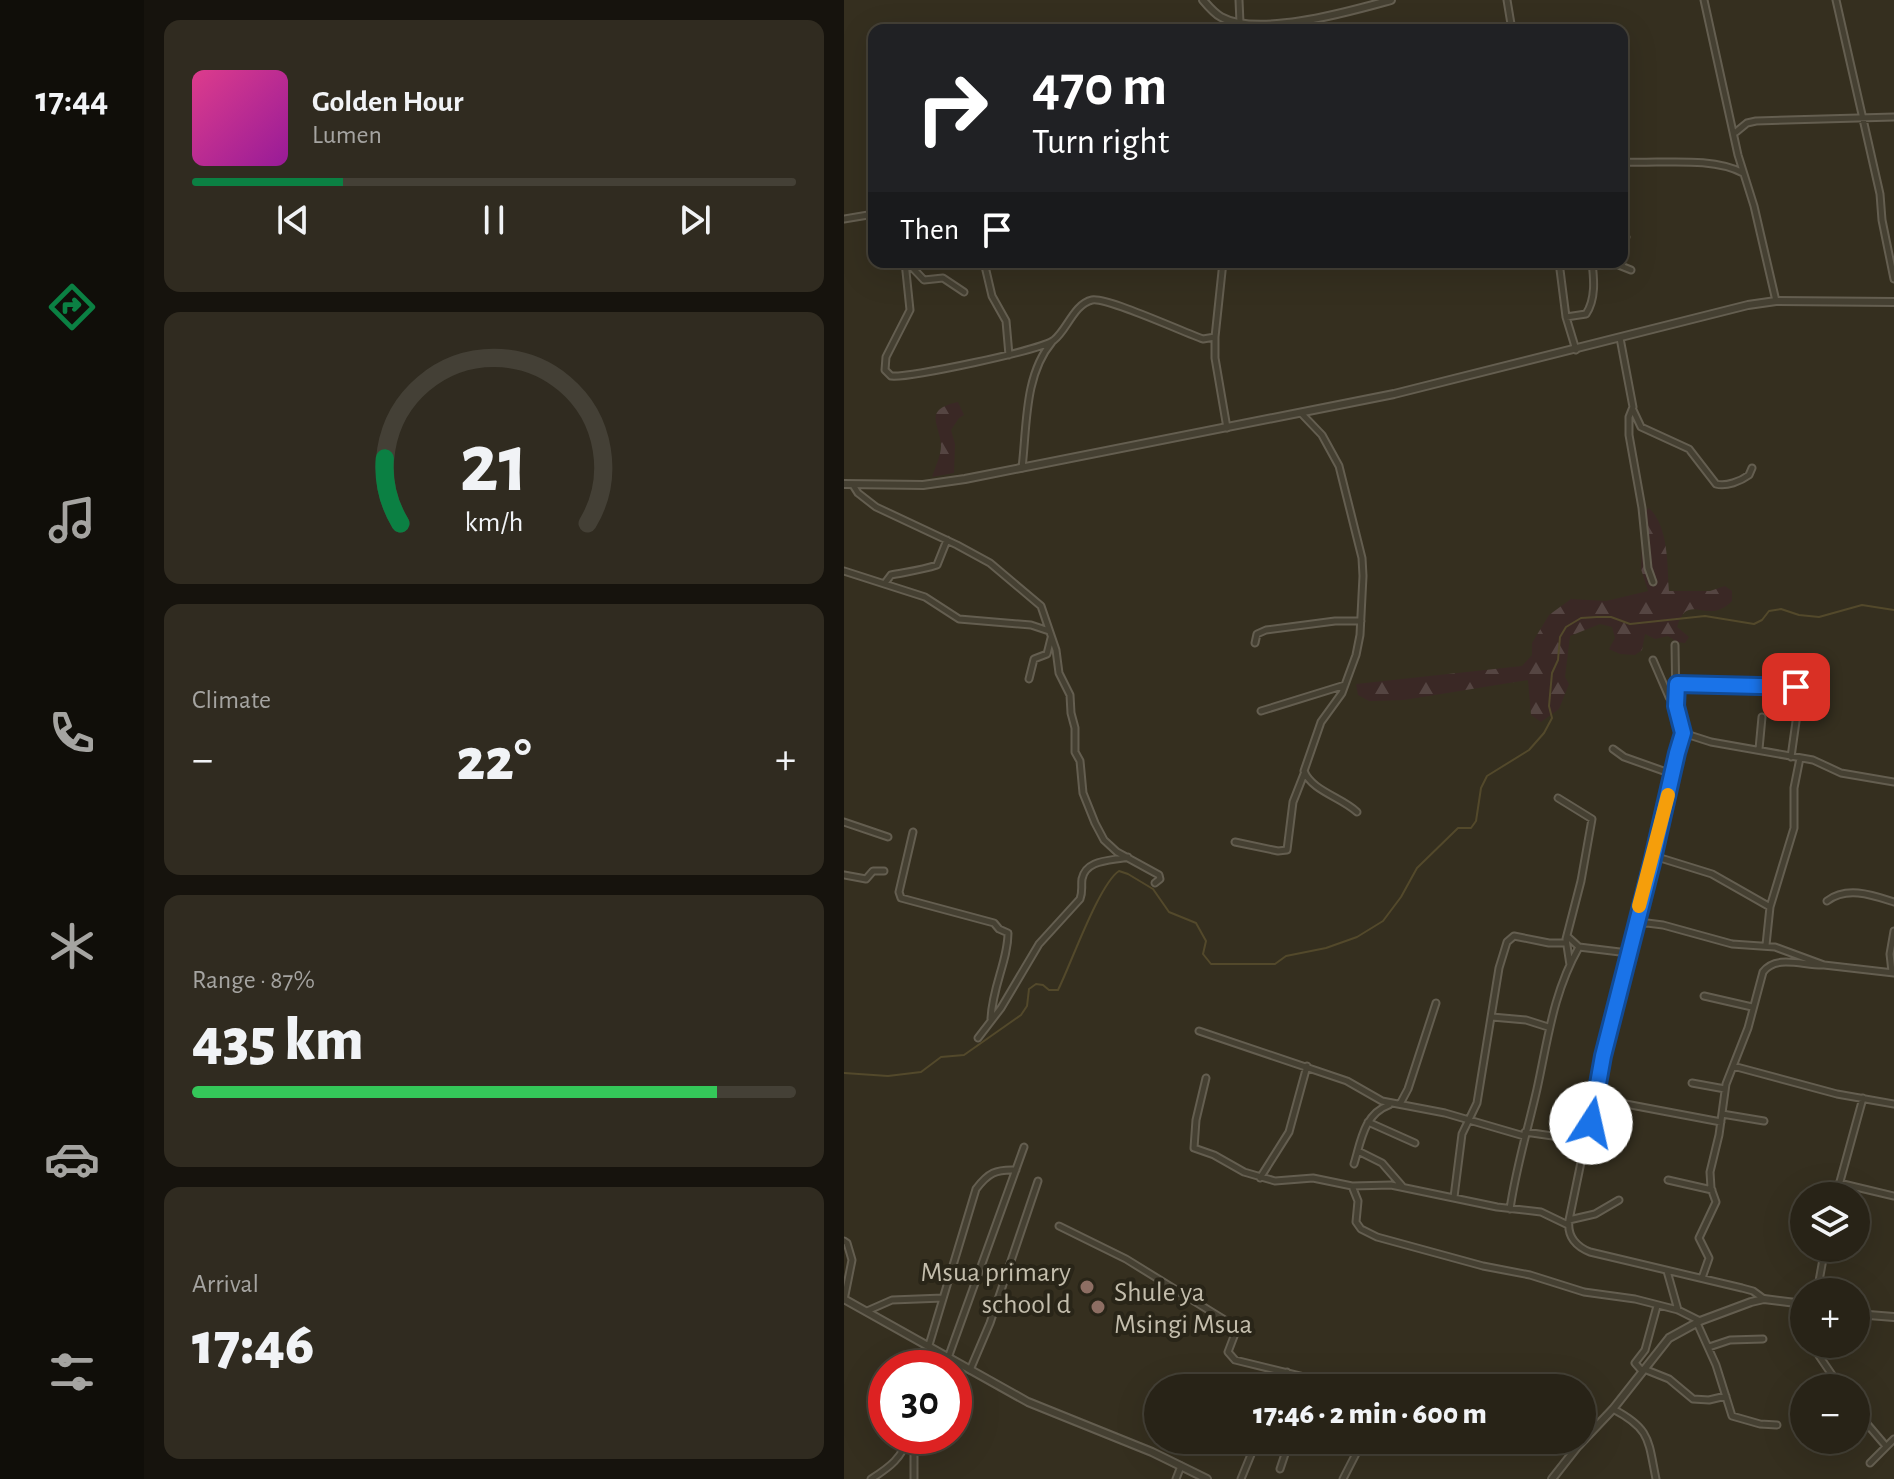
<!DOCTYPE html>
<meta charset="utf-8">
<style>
:root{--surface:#282317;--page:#302b20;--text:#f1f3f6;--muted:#a5a4a1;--line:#444036;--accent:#0b8043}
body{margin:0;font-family:"Alegreya Sans",sans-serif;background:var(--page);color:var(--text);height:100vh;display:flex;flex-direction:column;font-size:30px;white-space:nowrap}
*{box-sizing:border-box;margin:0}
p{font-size:26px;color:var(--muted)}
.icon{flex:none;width:44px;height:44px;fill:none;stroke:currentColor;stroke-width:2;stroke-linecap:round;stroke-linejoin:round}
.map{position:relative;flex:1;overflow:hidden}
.panel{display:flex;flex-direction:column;gap:20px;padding:20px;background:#16130d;width:700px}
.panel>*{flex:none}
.hud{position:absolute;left:24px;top:24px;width:760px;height:244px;border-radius:16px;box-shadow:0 8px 32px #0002,0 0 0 2px var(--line);background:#202124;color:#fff;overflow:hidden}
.controls{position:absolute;left:946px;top:1182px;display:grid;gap:16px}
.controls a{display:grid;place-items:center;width:80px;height:80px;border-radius:50%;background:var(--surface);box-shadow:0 8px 32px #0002,0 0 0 2px var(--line);font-size:40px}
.speed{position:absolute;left:24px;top:1350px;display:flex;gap:16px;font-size:40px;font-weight:700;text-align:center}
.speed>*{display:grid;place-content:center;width:104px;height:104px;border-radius:50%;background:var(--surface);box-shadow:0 8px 32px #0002,0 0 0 2px var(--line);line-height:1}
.speed .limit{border:12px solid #d22;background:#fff;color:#111}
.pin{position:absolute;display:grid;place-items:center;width:68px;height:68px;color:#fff;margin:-34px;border-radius:16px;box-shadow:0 4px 12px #0006}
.me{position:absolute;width:88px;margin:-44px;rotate:10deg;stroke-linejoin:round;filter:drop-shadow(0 0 6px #0008)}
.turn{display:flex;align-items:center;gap:28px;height:168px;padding:0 32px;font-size:36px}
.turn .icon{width:104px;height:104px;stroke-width:2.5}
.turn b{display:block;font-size:56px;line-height:68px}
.then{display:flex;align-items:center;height:76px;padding:0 32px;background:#0003;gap:16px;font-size:30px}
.big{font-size:60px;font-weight:800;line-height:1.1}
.panel .card{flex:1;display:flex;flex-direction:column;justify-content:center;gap:12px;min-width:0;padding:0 28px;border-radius:16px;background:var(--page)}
.panel .dial{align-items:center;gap:0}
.dial svg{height:208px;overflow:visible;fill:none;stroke:var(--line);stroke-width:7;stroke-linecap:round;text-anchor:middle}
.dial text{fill:var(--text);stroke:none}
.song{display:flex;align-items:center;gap:24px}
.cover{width:96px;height:96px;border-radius:12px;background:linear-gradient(135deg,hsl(330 70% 55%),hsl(300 70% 35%))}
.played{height:8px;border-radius:4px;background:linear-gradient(90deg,var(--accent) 25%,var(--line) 25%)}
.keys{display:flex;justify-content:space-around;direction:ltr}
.heat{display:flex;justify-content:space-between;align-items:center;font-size:44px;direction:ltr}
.charge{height:12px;border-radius:6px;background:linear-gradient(90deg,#34c759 87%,var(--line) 0)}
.trip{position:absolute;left:300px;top:1374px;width:452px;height:80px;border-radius:40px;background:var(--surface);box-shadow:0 8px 32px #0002,0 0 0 2px var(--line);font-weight:800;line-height:80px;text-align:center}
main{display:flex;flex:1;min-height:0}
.dock{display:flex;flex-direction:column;width:144px;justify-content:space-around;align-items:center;background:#100e09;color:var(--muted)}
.dock .icon{width:56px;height:56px}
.dock .active{color:var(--accent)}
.dock b{font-size:36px;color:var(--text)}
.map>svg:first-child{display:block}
.forest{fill:url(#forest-firs)}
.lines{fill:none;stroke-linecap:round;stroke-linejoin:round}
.stream{stroke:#53492b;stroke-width:2}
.minor-casing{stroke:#645e50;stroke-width:9}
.tertiary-casing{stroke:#645e50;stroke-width:10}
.minor{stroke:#454032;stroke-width:5}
.tertiary{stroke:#454032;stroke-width:6}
.route-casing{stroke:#114b97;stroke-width:20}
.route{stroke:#1a73e8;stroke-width:14}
.slow{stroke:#f59e0b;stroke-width:14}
.education-dot{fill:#8d6e63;stroke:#292518;stroke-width:3}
.labels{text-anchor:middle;stroke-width:8;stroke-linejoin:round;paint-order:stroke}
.poi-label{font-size:28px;fill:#c3bdac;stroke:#292518;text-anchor:end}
</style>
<main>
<nav class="dock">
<b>17:44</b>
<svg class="icon active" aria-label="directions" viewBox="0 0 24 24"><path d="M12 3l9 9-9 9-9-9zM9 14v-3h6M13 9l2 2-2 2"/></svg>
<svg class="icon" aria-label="music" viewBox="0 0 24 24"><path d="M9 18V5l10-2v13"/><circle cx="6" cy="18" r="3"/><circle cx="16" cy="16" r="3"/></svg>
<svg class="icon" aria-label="phone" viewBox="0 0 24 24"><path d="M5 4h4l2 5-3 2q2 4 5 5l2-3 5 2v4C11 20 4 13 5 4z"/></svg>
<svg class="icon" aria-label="climate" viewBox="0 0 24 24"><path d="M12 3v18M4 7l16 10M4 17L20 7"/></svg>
<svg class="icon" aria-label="car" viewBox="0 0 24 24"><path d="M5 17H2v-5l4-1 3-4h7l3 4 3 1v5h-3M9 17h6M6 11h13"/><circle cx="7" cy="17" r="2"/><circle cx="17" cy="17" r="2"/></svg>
<svg class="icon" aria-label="filters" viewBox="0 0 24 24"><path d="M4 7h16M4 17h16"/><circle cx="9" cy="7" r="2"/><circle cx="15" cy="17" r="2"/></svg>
</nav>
<section class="panel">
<div class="card">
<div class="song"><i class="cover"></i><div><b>Golden Hour</b><p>Lumen</p></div></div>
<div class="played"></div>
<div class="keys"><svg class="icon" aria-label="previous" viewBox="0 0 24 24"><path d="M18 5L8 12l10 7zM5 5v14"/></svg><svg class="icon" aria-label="pause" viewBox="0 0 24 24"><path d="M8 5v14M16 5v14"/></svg><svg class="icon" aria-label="next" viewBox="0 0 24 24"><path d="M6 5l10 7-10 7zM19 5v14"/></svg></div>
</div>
<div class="card dial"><svg viewBox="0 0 100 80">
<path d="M14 69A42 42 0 1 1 86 69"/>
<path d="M14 69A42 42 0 0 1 8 44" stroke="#0b8043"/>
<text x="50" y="56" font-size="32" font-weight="700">21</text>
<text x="50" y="72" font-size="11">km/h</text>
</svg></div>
<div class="card"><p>Climate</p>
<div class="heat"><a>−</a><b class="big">22°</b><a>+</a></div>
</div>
<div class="card"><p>Range · 87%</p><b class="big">435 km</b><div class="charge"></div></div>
<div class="card"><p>Arrival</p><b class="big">17:46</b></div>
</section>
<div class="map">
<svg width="1050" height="1479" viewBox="0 0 1050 1479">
<defs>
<pattern id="forest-firs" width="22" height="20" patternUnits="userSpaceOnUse" patternTransform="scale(2)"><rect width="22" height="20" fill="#3a2825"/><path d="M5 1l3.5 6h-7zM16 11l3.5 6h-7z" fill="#554542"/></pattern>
</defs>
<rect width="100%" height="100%" fill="#352f1f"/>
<!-- forest -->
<path class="forest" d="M114,402l6,13 -5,3 -8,12 4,14 -1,29 -22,4c3,-9 9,-22 9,-31 -1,-22 -19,-36 17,-44z
M805,508c20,19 18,57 20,83h41l15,-5 7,5v10c-25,26 -44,-11 -55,26l12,10 -4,6 -8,-1 -9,-6 -13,3 -10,-5 -3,16 -7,5 -15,-1 -11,-5 6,-11 -3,-11 -12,-3 -30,12 -5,41 4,7 -10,25 -18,13 -10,-7 -3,-35 -124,20 -35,1 -11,-6 -2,-11 166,-18 10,-11v-12l17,-28 22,-16 35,2 42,-10 -7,-22 2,-57z"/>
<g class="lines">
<!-- stream -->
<path class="stream" d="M0,1073l44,3 33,-4 20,-15 23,-2 57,-40 6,-9 2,-17 7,-5 7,1 6,5h9c13,-26 41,-106 61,-119l9,3 25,15 16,23 27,11 10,18 -3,13 8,10h64l11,-8 40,-8 31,-11 26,-16 18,-24 16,-29 41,-40h13l5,-7 5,-33 6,-12 42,-26 15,-17 8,-15 -3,-12 3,-33 6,-13 2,-23 6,-10 15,-9 16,-1h14l19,7 75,-8 49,8 8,-4 7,-9 12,-2 18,6 20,2 43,-12 32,5"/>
<defs>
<path id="minor" d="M395,0l1,23
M663,0l5,30
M860,0l34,155 16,51 22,95
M992,0l44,194 2,26 12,59
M892,132l11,-9 9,-2 138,-4
M778,162c37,2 90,-6 121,11
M0,219l30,-5
M778,238l4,-1
M61,262l5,48 -24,47 -1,13 6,6c18,2 151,-26 163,-36 13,-10 20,-36 38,-40 15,-3 91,32 111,39l12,-2
M63,262l17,18 19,-2 21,14
M140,262l8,34 14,25 3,34
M379,262l-8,75v21l12,70
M715,262l7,55 10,33
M767,262l20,8
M722,317l20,-3c10,-15 8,-35 6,-52
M776,338l13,69 -4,10v18l13,73 6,60 5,14
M789,410l8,17 48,22 27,35c10,3 25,-3 33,-9l3,-7
M457,413l21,22 17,31 23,92 1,18 -3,59 -4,20 -14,38 -21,29 -17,49c8,20 37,26 53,41
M178,468c5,-41 2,-93 30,-126
M9,485l5,8 18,14 81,38 33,18 51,43 15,44 3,23 11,22 1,18 4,15v24l5,9 3,32 12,30 9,17 13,12 42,23 1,4 -5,4
M0,571l81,26 34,22 72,6 18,6
M41,583l6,-8c15,-3 31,-5 46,-10l10,-25
M411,643l2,-9 9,-4 69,-9h26
M831,645l1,61 7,27
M809,660l16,37 6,8
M185,679l5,-20 13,-5 4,-16
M833,684l119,3 4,6 -9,64
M417,711l84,-26
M769,749l11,8 48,17
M915,749l3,-32
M714,798l34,21 -11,62 -15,58 4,26
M0,822l44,15
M69,832l-14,60 2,6 93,25 5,6 9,4c0,28 -16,54 -17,86
M391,842l43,9 9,-1 6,-48 11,-28
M810,856l58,18 58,33
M0,875l22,4 7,-8h11
M983,901c20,-15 45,-6 67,1
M791,926l12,-3 16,2 69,19 43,3 49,18 70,8
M723,936l12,11 49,6
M922,945l4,-38 24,-79v-40l6,-30
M1048,972l-2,-18 4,-23
M860,996l48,11
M648,1017l34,3 22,7
M355,1031l148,50 35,20 63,12 79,23
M134,1038l23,-30 38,-64 41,-45c3,-8 1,-13 2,-20 4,-20 29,-18 46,-22
M889,1066l104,28 57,10
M362,1078l-10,42 -2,28 20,7 30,17 31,9 38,-3 39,8 39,-1 106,22 44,5 27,13
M848,1083l33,6
M556,1104l8,-15 28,-86
M750,1111l9,-7 12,-2 106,20
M878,1114l42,7
M524,1122l47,21
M681,1132l62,9
M514,1151l24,12 20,23
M510,1164c7,-23 10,-50 35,-59
M416,1178l29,-46 18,-66
M824,1180l44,10
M995,1183l55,13
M508,1186l6,15 -2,21 5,7 16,8 106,29 47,9 54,17 51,7 43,11 22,11
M992,1196l27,-98
M610,1197l8,-63 15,-31 22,-135 8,-26 7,-6 35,7h17
M666,1209c6,-42 18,-80 27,-120 11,-50 16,-96 42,-142
M725,1220l26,-6 24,-14
M215,1226l67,33 102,63 8,9 -8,21 7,8 115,28
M0,1241l3,2 5,17 -8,40
M823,1271l11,39
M858,1278l7,-20 -10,-20 17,-36 -5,-14 -1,-16 9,-37 7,-51 22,-56 15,-56c13,-18 41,-6 61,-7
M973,1292l8,-44
M920,1299l-11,-8 -11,-3 -152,-36c-15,-6 -23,-16 -21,-32l34,-164 80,-323 28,9 102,18 28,13 53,9
M23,1311l25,-11 51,-2
M853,1323l19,42 16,51 28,8 17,1
M967,1344l30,44
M85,1345l47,-156c12,-16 20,-20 40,-19
M865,1347l21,-7 33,-1
M104,1358l76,-211
M85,1368l8,-17
M800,1369l25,10 24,20 16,1 17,-4
M126,1370l20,-47 48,-142
M798,1371l-7,-8 10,-13 12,-44
M437,1388l6,-16
M769,1409c38,20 35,31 43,70
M1012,1411l29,34
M434,1440l10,5 -8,24
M713,1440l18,9
M1026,1463l24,-24
M27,1479c19,-12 31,-21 38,-43
M70,1479v-43
M332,1479l5,-13
M397,1479l16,-39
M499,1479l20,-39"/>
<path id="tertiary" d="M359,0c5,6 11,13 18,17 38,21 130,-6 170,-17
M0,484l79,1 42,-6 429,-85 354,-89 28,-4 118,1
M0,1299l184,103 124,50 55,27
M1012,1314l38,3
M708,1479l26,-33 35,-37 56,-71 31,-17 51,-19 13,-3 40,5"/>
</defs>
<!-- minor casing -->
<use href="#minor" class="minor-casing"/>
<!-- tertiary casing -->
<use href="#tertiary" class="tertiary-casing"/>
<!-- minor -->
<use href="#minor" class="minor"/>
<!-- tertiary -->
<use href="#tertiary" class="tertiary"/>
</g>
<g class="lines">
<defs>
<path id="route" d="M747,1123l12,-67 49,-193 25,-110 6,-20 -7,-27 1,-22 119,3"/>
</defs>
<!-- route casing -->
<use href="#route" class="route-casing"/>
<!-- route -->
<use href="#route" class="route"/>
<!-- slow -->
<path class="slow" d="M795,906l29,-111"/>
</g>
<!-- markers -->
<g class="education-dot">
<circle cx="243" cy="1287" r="8"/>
<circle cx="254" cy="1307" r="8"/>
</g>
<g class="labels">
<!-- poi labels -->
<g class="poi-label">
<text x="227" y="1281">Msua primary<tspan x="227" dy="32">school d</tspan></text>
<text x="270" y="1301" text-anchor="start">Shule ya<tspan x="270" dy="32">Msingi Msua</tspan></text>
</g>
</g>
</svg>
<div class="controls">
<a><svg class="icon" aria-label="layers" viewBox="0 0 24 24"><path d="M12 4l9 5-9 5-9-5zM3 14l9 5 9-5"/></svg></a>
<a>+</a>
<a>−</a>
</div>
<div class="speed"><div class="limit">30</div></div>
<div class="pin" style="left:952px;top:687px;background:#d93025"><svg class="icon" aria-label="arrive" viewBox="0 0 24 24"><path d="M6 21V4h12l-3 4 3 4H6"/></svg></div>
<svg class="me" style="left:747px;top:1123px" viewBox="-20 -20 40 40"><circle r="19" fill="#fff"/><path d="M0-13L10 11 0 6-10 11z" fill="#1a73e8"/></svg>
<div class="trip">17:46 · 2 min · 600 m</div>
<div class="hud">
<div class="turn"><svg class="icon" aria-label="right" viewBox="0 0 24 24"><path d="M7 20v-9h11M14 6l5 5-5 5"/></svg><div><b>470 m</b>Turn right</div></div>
<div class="then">Then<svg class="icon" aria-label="arrive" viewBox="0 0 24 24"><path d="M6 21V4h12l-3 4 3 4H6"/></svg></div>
</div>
</div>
</main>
